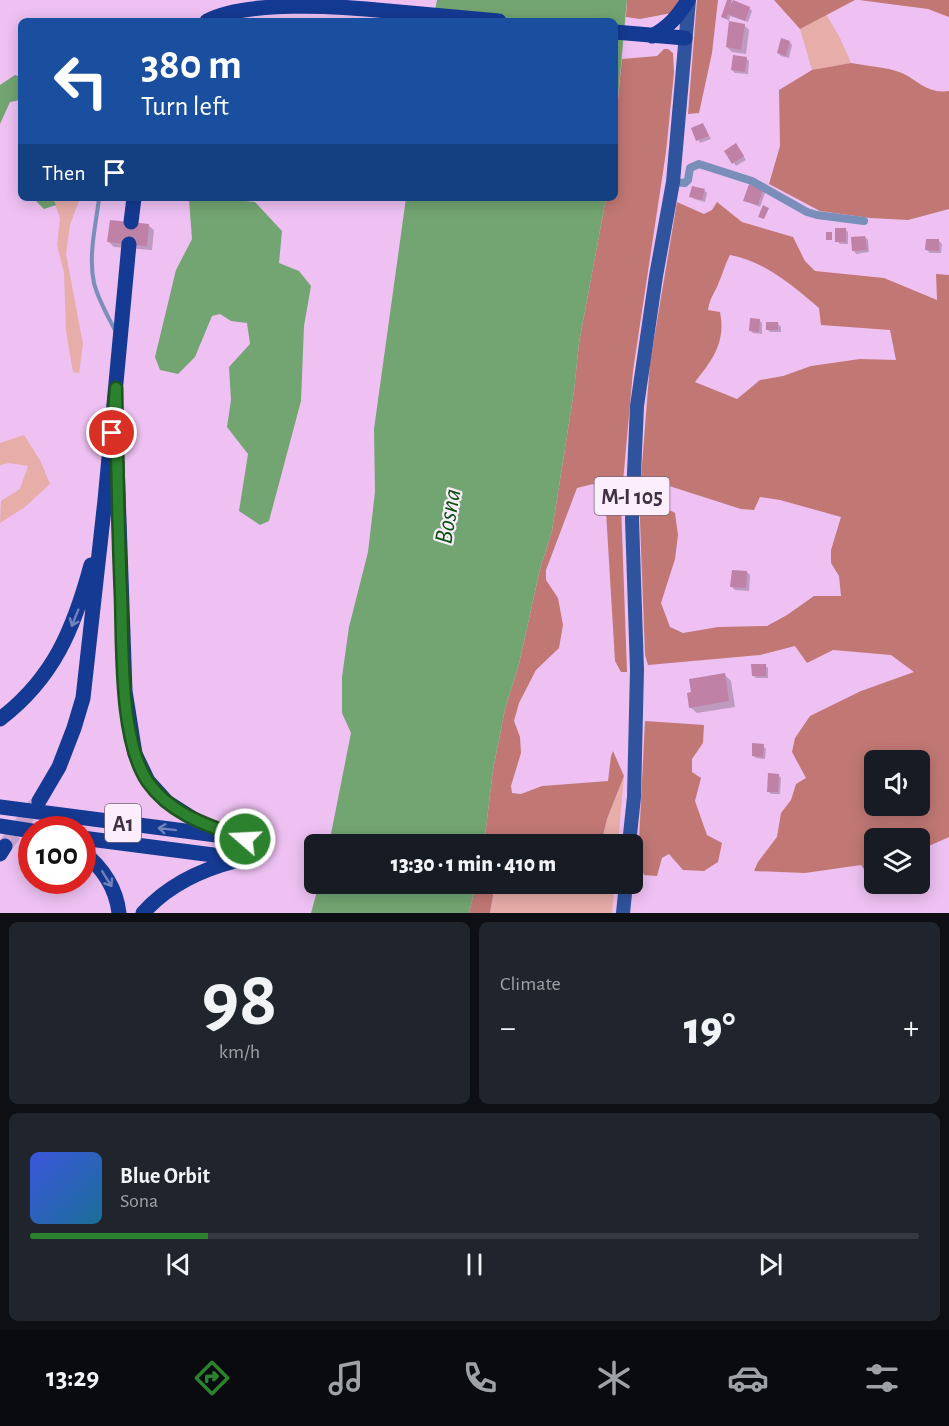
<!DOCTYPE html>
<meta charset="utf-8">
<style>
:root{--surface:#171b24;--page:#20242c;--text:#f1f3f6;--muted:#9ea1a6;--line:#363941;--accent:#2c812f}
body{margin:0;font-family:"Alegreya Sans",sans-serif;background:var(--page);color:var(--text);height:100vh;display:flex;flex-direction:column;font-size:22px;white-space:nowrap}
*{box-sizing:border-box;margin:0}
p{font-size:20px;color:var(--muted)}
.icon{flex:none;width:33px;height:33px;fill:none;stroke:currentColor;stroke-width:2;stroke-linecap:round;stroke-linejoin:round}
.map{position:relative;height:913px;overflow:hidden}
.panel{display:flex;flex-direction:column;gap:9px;padding:9px;background:#0d0f14;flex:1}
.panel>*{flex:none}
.top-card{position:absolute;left:18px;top:18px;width:600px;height:183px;border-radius:9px;box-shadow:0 3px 15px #0003;background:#1a4fa0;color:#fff;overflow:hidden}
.controls{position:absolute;left:864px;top:750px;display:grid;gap:12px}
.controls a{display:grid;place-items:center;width:66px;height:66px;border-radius:9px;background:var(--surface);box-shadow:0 3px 15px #0003;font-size:30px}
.speed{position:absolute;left:18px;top:816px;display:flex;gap:12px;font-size:30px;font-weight:700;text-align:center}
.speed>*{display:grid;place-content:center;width:78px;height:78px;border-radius:50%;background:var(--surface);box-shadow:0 3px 15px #0003;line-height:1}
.speed .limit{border:9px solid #d22;background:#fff;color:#111}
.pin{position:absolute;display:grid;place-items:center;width:51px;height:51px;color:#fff;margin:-26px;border:3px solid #fff;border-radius:50%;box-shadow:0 2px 6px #0007}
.me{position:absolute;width:66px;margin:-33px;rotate:289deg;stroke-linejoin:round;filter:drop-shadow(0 0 4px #0008)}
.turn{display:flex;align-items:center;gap:21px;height:126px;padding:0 24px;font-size:27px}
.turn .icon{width:78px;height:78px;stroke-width:2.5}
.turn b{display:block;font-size:42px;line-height:51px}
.then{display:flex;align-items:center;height:57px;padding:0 24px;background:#0003;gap:12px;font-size:22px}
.big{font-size:45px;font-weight:800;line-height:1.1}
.panel .widget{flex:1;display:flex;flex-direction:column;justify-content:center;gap:9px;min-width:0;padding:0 21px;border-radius:9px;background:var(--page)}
.panel .dial{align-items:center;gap:0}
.dial b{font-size:78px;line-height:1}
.song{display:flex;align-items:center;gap:18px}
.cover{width:72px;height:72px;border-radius:9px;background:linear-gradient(135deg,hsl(230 70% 55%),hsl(200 70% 35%))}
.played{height:6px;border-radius:3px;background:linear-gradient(90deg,var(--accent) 20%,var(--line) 20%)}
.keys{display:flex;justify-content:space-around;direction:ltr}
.heat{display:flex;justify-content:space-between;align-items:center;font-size:33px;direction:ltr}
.panel .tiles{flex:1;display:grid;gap:9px;grid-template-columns:1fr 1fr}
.widget:last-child{grid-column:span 2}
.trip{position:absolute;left:304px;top:834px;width:339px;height:60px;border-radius:9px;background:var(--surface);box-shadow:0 3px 15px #0003;font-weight:800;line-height:60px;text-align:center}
.tab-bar{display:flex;height:96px;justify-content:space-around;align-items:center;background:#090b0e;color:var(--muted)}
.tab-bar .icon{width:42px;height:42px}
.tab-bar .current{color:var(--accent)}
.tab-bar b{font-size:27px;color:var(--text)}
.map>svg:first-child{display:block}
.green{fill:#e6ada9}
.forest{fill:#c17874;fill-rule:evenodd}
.water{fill:#73a572}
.shadow{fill:#0003}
.building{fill:#c081a6}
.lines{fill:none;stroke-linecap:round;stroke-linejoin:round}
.motorway-tunnel{stroke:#cba4cf;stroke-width:15;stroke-dasharray:15 8;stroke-linecap:butt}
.service{stroke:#798fb9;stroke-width:4}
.minor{stroke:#798fb9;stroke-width:8}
.primary{stroke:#30539e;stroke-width:14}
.motorway{stroke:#153a93;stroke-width:15}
.oneway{stroke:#7182bd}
.route-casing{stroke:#1d541f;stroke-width:15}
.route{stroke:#2c812f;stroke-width:10}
.labels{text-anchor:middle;stroke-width:4.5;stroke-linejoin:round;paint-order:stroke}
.shield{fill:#fceefd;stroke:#79687a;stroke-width:1.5}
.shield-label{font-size:22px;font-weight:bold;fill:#412f42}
.water-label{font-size:26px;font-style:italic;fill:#06530d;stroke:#fceefd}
</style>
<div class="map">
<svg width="949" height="913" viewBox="0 0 949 913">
<rect width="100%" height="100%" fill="#eec1f2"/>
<!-- green -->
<path class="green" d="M826,14l14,24 11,25 -39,7 -12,-41z
M53,198h27l-10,27 -4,29 17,90 -4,29 -6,-1 -7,-41 -2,-58 -7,-28 3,-27z
M24,435l16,25 10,24 -25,23 -25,16 1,-22 19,-12 8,-23 -19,-3 -9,2v-22z
M624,776l-6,68h-17l6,-25z
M495,884h120l-3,29h-122z"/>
<!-- forest -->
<path class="forest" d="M627,0h52l-2,12 -37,7 -14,-2z
M697,0h21l-6,53 -13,60 -11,1z
M774,0h81l-55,29z
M859,0h90v17l-21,-8z
M664,49h4l5,4 1,20 -8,79 -33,219 -12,133 6,168h-6l-6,-11 -10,-166 -12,-11 -16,4 -31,82v10l12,18 5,27 -4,23 -23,22 -17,33 -5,18 6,16 1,16 -10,33 1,7 9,1 21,-8 66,-5 3,-25 2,-5 11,25 -17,43 -6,25h-28l-3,-2 -10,2h-76l9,-74 12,-61 14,-45 21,-95 12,-38 22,-140 5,-48 27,-145h9v-69l7,-70 35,-3z
M851,63c16,3 36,4 51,10 17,8 25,21 47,18v118l-41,11 -38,-2 -50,-7 -51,-27 11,-38 -1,-56 33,-20z
M677,202l27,12 8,-4 5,-8 25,20 51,15 12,24 10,10 69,7 53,22 -1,-26 13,1v562l-29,13v-12h-46v30l-8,4 -5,-7 -56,8 -51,-2 4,-9 19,-25 4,-24 10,-13 5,-16 10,-6 -14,-26 3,-14 15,-22 51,-25 53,-19 -23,-17 -58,-5 -26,13 -12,-17 -35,9 -112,10 -3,-10 -6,-160 17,7 19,11 3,22 -3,24 -14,44 9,24 13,6 35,-6 49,-1 20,-11 27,-19h27l-2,-20 -8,-13v-13l10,-33 -61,-17 -20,-3 -6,13 -13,-1 -100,-32 9,-114zM730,255c34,6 63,31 89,53l2,17 69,5 6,30 -36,-1 -49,7 -28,10 -23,4 -23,19 -42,-17c18,-23 31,-40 25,-70l-12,-2c2,-13 7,-17 11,-28 4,-9 6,-18 11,-27zM874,760h46v46h-46z
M645,721l59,4 -1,18 -11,16v13l9,6 -6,23 12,34 15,8 -4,19 -14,9 -21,-1 -14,-16 -7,4 -5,18 -13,-1 -6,-15z
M476,884h19l-5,29h-21z"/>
<!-- water -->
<path class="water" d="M437,0h190l-12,129v-108h-182z
M15,75l6,2v23l-11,2 -10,22v-39z
M33,198h20l3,7 -12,4z
M217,198l38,4 27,29 -3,32 20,8 12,15 -7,40 -3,75 -32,120 -9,4 -21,-14 9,-57 -21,-27 4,-27 -2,-33 21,-23 -3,-21 -16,-2 -11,-7 -8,2 -17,41 -17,17 -18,-4 -5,-13 21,-87 16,-31 -3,-39z
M406,198h200l-27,145 -5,48 -22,140 -12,38 -21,95 -14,45 -12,61 -9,74h-155l22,-111 -9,-20v-36l7,-50 19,-75 7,-60 -1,-63z
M319,884h157l-7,29h-158z"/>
<!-- shadow -->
<path class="shadow" d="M728,1l21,7 3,3 -4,11 -18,-6 -1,5 -6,-4z
M744,25l5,5 -3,24 -14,-2 -5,-5z
M790,42l2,3 -3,13 -8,-2 -3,-3z
M746,58l3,3 -1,13 -13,-1 -3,-3z
M703,124l8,15 -11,4 -7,-14z
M738,148l8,12 -10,6 -2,-3z
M762,190l3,3 -5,14 -15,-6z
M705,191l2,2 -2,9 -11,-3 -3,-3z
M149,226l5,4 -2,20 -38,-3 -5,-5z
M845,229l3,3v12h-8l-3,-3z
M865,237l3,3 1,12 -13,2 -2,-3z
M939,241l3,3 -1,9h-11l-3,-3z
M759,320l3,3v11l-9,-1 -2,-2z
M778,324l3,3v5h-11l-3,-3z
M747,572l3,3 -1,16 -14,-1 -3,-3z
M765,665l3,3v10h-12l-3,-3z
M724,674l7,7 4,26 -38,6 -7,-6z
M763,746l3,3 -1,10 -9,-1 -3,-3z
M778,775l3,3 -1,16h-9l-3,-3z"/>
<!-- building -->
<path class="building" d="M727,0h5l-3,10 4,-10 17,7 -5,14 -17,-7 -2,5 -5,-2z
M729,21l16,3 -4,26 -15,-3z
M781,38l9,3 -4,15 -9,-3z
M733,55l14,2 -2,15 -14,-2z
M703,123l6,13 -13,5 -5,-13z
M736,143l8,13 -12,8 -8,-13z
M749,184l14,5 -5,16 -15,-4z
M692,186l13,3 -3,11 -13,-3z
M763,205l6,3 -5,11 -6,-2z
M110,220l39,4 -2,22 -40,-4z
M835,228h11v14h-11z
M826,232h6v8h-6z
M865,236l2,14 -15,1 -1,-14z
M926,239h13v12l-14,-1z
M750,318l10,1 -1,13 -10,-1z
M766,322h12v8h-12z
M732,570l15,1 -1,17 -16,-1z
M751,664h15v12h-14z
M725,673l4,28 -40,7 -2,-15 4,-1 -2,-13z
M752,743l12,1 -1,13 -11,-1z
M768,773l11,1 -1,18h-11z"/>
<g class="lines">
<!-- motorway-tunnel -->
<path class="motorway-tunnel" d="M5,846l32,-43"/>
<!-- service -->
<path class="service" d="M99,198c-3,27 -11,57 -5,85 4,16 13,32 21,47"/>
<!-- minor -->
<path class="minor" d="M673,182l12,1 3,-3 2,-12 9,-4 53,17 55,31 10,3 47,6"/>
<!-- primary -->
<path class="primary" d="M629,844l5,-47 3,-127 -5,-151 5,-113 19,-130 17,-94 16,-182
M623,913l3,-29"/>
<!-- motorway -->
<path class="motorway" d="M207,21c39,-21 133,-15 181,-10 37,3 74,7 111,10
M615,32l70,6
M652,36c17,-9 26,-20 36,-36
M131,222l3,-24
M117,463l8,228 10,63 13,27 19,21 33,21 45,16
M0,719c54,-41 74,-91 91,-154
M39,801l20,-34 15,-39 9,-30 22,-198 24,-256
M0,807l216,28
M0,826l32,5
M82,838l162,21
M82,851c20,16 34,36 37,62
M0,854l5,-8
M143,913c25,-28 57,-43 92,-52"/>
</g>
<!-- one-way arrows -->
<defs><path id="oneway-shaft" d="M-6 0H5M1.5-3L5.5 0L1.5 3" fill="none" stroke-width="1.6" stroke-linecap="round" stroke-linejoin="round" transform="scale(1.5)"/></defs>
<g class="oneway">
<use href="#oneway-shaft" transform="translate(75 618) rotate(112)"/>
<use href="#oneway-shaft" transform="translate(167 829) rotate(-173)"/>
<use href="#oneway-shaft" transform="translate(107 879) rotate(58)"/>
</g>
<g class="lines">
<defs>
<path id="route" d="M112,433l4,-45c1,69 2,137 5,206 2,51 -2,146 27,188 23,33 62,44 97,57"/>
</defs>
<!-- route casing -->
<use href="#route" class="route-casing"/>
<!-- route -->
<use href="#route" class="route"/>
</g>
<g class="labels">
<!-- shield labels -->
<g class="shield">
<rect x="594.5" y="477" width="75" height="38" rx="4.5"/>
<rect x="105" y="804" width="36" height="38" rx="4.5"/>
</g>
<g class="shield-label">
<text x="632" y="504">M-I 105</text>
<text x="123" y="831">A1</text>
</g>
<!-- water labels -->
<g class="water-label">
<text transform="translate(447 516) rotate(-80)" y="9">Bosna</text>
</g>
</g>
</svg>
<div class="controls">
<a><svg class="icon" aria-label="sound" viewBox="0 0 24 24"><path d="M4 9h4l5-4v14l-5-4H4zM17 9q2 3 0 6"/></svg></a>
<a><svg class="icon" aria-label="layers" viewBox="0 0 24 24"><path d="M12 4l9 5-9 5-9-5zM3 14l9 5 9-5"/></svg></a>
</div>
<div class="speed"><div class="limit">100</div></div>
<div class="pin" style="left:112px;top:433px;background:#d93025"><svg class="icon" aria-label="arrive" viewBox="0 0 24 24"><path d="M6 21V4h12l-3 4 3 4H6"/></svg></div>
<svg class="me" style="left:245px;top:839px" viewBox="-20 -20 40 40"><circle r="17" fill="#2c812f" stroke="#fff" stroke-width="3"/><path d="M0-11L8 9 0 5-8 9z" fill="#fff"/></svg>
<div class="trip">13:30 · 1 min · 410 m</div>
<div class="top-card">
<div class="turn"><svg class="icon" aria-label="left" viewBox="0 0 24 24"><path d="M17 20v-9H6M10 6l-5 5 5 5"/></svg><div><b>380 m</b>Turn left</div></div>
<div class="then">Then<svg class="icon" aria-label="arrive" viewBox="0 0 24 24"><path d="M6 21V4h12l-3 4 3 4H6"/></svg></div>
</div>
</div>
<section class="panel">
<div class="tiles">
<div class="widget dial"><b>98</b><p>km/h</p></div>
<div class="widget"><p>Climate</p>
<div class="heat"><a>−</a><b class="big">19°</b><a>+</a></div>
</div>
<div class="widget">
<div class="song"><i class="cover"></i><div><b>Blue Orbit</b><p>Sona</p></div></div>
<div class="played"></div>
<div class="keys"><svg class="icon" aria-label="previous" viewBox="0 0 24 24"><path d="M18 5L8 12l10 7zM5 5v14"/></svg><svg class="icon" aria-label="pause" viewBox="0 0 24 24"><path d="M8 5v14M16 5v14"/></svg><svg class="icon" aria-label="next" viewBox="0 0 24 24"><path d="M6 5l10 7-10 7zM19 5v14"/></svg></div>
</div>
</div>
</section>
<nav class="tab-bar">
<b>13:29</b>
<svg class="icon current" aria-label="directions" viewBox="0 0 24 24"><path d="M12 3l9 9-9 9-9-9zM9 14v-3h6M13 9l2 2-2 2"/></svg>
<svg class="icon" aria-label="music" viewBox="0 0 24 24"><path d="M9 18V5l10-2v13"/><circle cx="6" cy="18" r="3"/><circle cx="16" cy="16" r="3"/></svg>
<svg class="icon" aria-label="phone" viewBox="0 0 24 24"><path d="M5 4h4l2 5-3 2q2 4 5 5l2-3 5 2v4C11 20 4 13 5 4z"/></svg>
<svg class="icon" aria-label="climate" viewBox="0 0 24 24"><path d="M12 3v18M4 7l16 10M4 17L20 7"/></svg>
<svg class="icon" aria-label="car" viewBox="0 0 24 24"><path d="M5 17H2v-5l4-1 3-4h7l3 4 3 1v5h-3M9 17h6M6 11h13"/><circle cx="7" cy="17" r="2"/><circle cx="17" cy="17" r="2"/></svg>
<svg class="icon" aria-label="filters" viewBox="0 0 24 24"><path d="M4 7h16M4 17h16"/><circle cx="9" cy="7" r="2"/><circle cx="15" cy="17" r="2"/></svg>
</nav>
